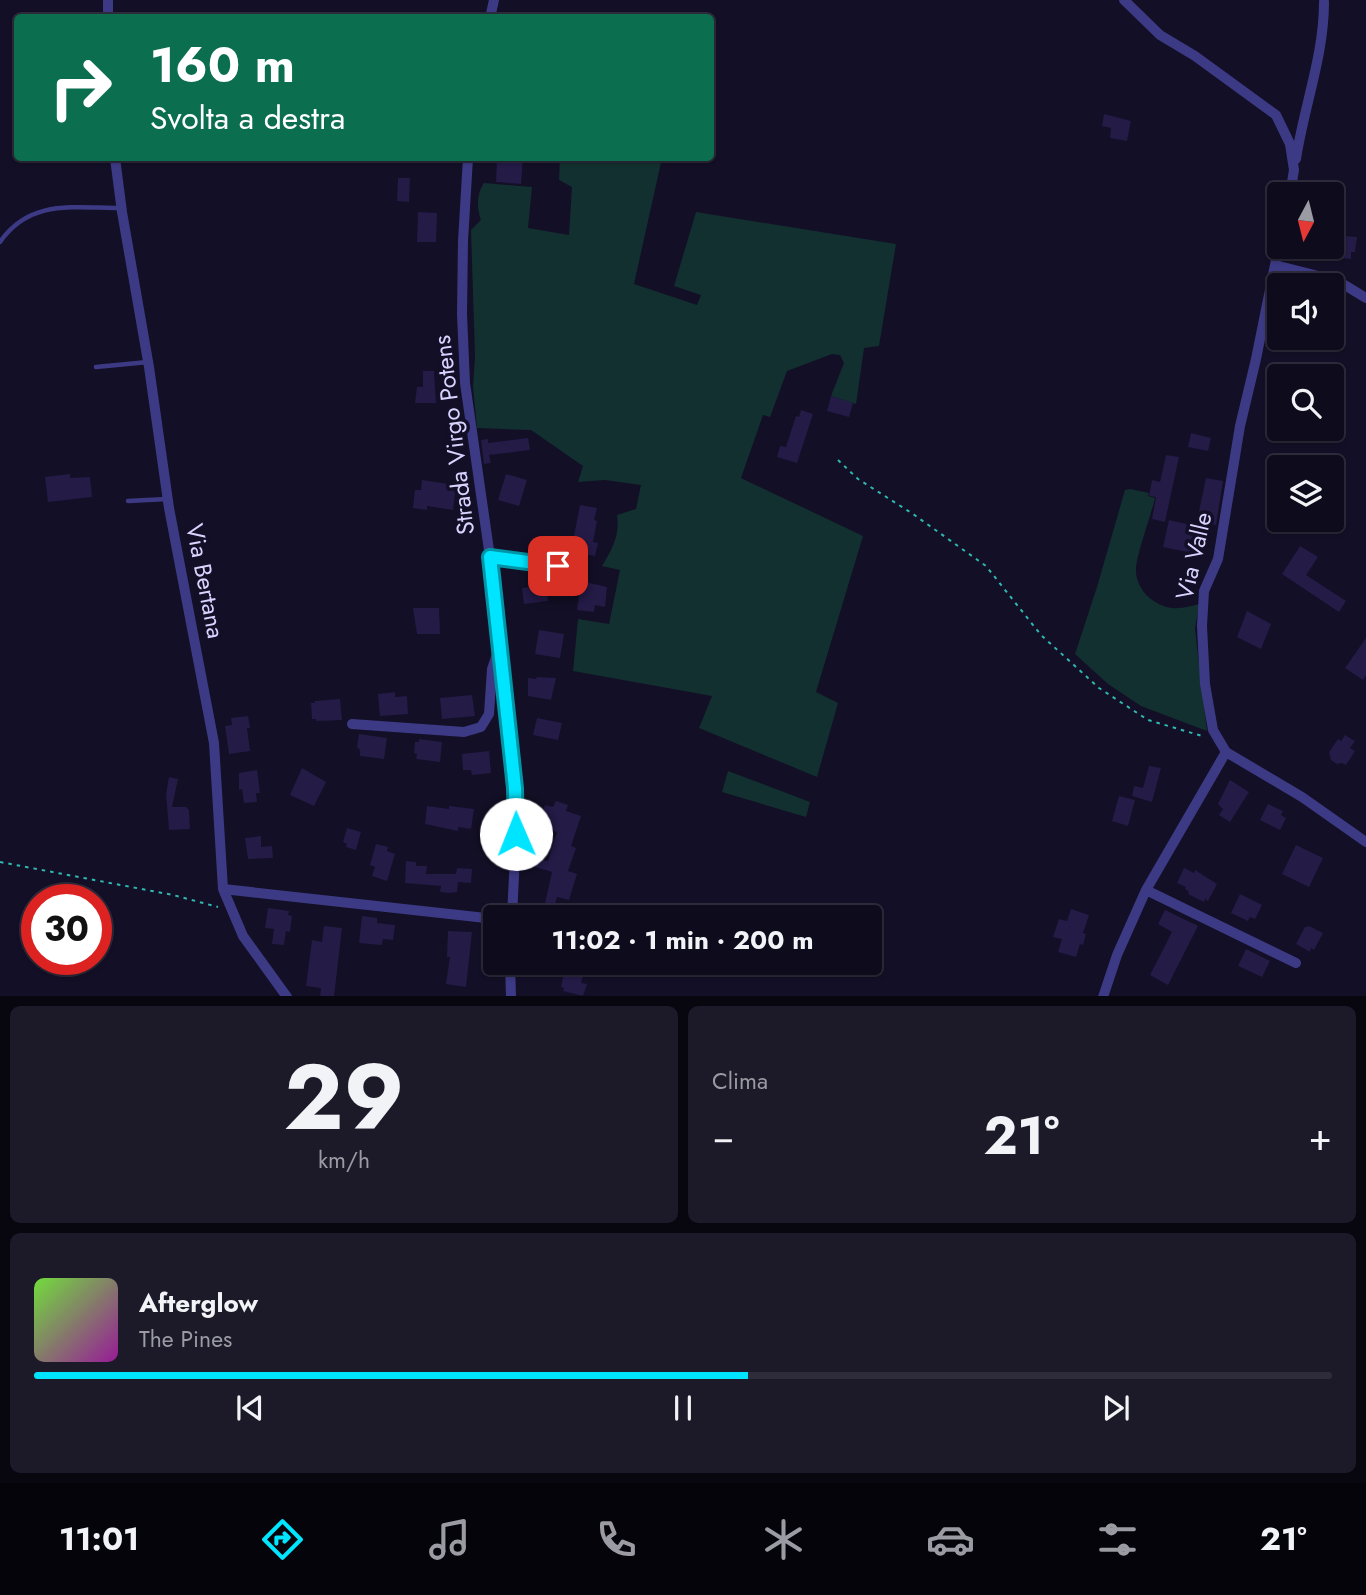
<!DOCTYPE html>
<html lang="it">
<meta charset="utf-8">
<style>
:root{--surface:#0e0b1c;--page:#1c1929;--text:#f1f3f6;--muted:#9b9ba3;--line:#2e2b3b;--accent:#00e5ff}
body{margin:0;font-family:Jost,sans-serif;background:var(--page);color:var(--text);height:100vh;display:flex;flex-direction:column;font-size:26px;white-space:nowrap}
*{box-sizing:border-box;margin:0}
p{font-size:23px;color:var(--muted)}
.icon{flex:none;width:38px;height:38px;fill:none;stroke:currentColor;stroke-width:2;stroke-linecap:round;stroke-linejoin:round}
.map{position:relative;height:996px;overflow:hidden}
.side{display:flex;flex-direction:column;gap:10px;padding:10px;background:#08060f;flex:1}
.side>*{flex:none}
.banner{position:absolute;left:14px;top:14px;width:700px;height:147px;border-radius:7px;box-shadow:0 2px 5px #0004,0 0 0 2px var(--line);background:#0b6e4f;color:#fff;overflow:hidden}
.needle{width:46px;rotate:187deg}
.controls{position:absolute;left:1267px;top:182px;display:grid;gap:14px}
.controls a{display:grid;place-items:center;width:77px;height:77px;border-radius:7px;background:var(--surface);box-shadow:0 2px 5px #0004,0 0 0 2px var(--line);font-size:35px}
.speed{position:absolute;left:21px;top:884px;display:flex;gap:14px;font-size:35px;font-weight:700;text-align:center}
.speed>*{display:grid;place-content:center;width:91px;height:91px;border-radius:50%;background:var(--surface);box-shadow:0 2px 5px #0004,0 0 0 2px var(--line);line-height:1}
.speed .limit{border:10px solid #d22;background:#fff;color:#111}
.pin{position:absolute;display:grid;place-items:center;width:60px;height:60px;color:#fff;margin:-30px;border-radius:14px;box-shadow:0 4px 10px #0006}
.me{position:absolute;width:77px;margin:-38px;rotate:359deg;stroke-linejoin:round;filter:drop-shadow(0 0 5px #0008)}
.turn{display:flex;align-items:center;gap:24px;height:147px;padding:0 21px;font-size:32px}
.turn .icon{width:91px;height:91px;stroke-width:2.5}
.turn b{display:block;font-size:49px;line-height:60px}
.big{font-size:52px;font-weight:700;line-height:1.1}
.side .tile{flex:1;display:flex;flex-direction:column;justify-content:center;gap:10px;min-width:0;padding:0 24px;border-radius:10px;background:var(--page)}
.side .dial{align-items:center;gap:0}
.dial b{font-size:91px;line-height:1}
.song{display:flex;align-items:center;gap:21px}
.cover{width:84px;height:84px;border-radius:10px;background:linear-gradient(135deg,hsl(100 70% 55%),hsl(300 70% 35%))}
.played{height:7px;border-radius:4px;background:linear-gradient(90deg,var(--accent) 55%,var(--line) 55%)}
.keys{display:flex;justify-content:space-around;direction:ltr}
.heat{display:flex;justify-content:space-between;align-items:center;font-size:38px;direction:ltr}
.side .tiles{flex:1;display:grid;gap:10px;grid-template-columns:1fr 1fr}
.tile:last-child{grid-column:span 2}
.trip{position:absolute;left:483px;top:905px;width:399px;height:70px;border-radius:7px;background:var(--surface);box-shadow:0 2px 5px #0004,0 0 0 2px var(--line);font-weight:700;line-height:70px;text-align:center}
.tabs{display:flex;height:112px;justify-content:space-around;align-items:center;background:#06040b;color:var(--muted)}
.tabs .icon{width:49px;height:49px}
.tabs .on{color:var(--accent)}
.tabs b{font-size:32px;color:var(--text)}
.map>svg:first-child{display:block}
.green{fill:#12302f}
.building{fill:#241b47}
.lines{fill:none;stroke-linecap:round;stroke-linejoin:round}
.path{stroke:#2fb8b0;stroke-width:2;stroke-dasharray:3.5 5;stroke-linecap:butt}
.lane{stroke:#3d3a85;stroke-width:4.5}
.street{stroke:#3d3a85;stroke-width:10}
.route-casing{stroke:#0095a6;stroke-width:18}
.route{stroke:#00e5ff;stroke-width:12}
.labels{text-anchor:middle;stroke-width:7;stroke-linejoin:round;paint-order:stroke}
.street-label{font-size:24px;fill:#d9d4ff;stroke:#130f26}
</style>
<div class="map">
<svg width="1366" height="997" viewBox="0 0 1366 997">
<rect width="100%" height="100%" fill="#130f26"/>
<!-- green -->
<path class="green" d="M560,158h102l-28,126 63,21 4,-10 -27,-9 22,-74 200,32 -17,102 -15,2 -8,56 -25,-8 13,-33 -4,-8 -8,-1 -45,17 -17,46 -7,-2 -22,63 122,58 -47,156 22,11 -21,74 -118,-49 13,-32 -139,-25 5,-52 31,5 11,-54 -18,-4c10,-17 18,-30 15,-51l19,-6 5,-24 -36,-5 -27,2 5,-16 -52,-36 -54,-2 -4,-41 2,-31 -4,-126 10,-10c-4,-10 -5,-26 3,-37l48,4 -4,41 41,7 3,-48 -13,-7z
M1130,489l19,4 -1,3 7,2c-4,18 -20,60 -19,74 1,19 19,34 36,36 10,1 19,-2 27,-4l-4,25 12,102 -66,-25 -33,-22 -33,-30 22,-67 28,-97z
M728,771l82,31 -4,15 -84,-25z"/>
<!-- building -->
<path class="building" d="M1104,114l27,7 -4,20 -17,-3 1,-10 -9,-2z
M497,158h26l-2,26 -25,-2z
M398,178h12l-1,24 -12,-1z
M418,212l19,1 -1,29h-19z
M1345,236l12,1 -2,15h-4v7l-19,-2 1,-14 11,1z
M423,371h11l2,32h-21l2,-16h6z
M831,396l22,7 -4,14 -22,-6z
M801,410l12,4 -16,49 -20,-6 3,-11 6,1 10,-31 3,1z
M1191,433l20,5 -3,13 -20,-4z
M528,438l2,12 -41,5 2,8 -7,1 -3,-24 7,-1v4z
M1166,455l13,2 -14,65 -13,-3 4,-22 -7,-1 3,-16 8,2z
M70,474v4l20,-1 2,20 -44,5 -3,-25z
M506,474l21,6 -8,26 -21,-6z
M1206,478l17,3 -7,44 -19,-4z
M422,480l34,5 -3,25 -26,-4v4l-14,-2 2,-18h6z
M580,505l17,3 -3,12 3,1 -4,21 5,1 -3,13 -24,-5z
M1169,520l34,8 -6,26 -34,-7z
M1300,546l18,11 -12,18 40,26 -7,11 -57,-38z
M545,580l3,21 -24,3 -2,-16 7,-1 -1,-5z
M581,581l26,6 -2,20 -10,-2 -1,7 -17,-2z
M413,608h26l1,26h-23z
M1247,611l24,13 -10,25 -24,-12z
M539,630l25,4 -4,24 -25,-4z
M1366,638v37l-3,5 -18,-12z
M537,677l19,1 -5,22 -23,-4v-18l8,1z
M395,692v5l12,-1 1,18 -28,2 -2,-22z
M472,695l3,21 -33,3 -2,-21z
M340,699l2,21 -26,1v-2h-4l-1,-16h4v-2z
M248,716l2,12h-3l3,23 -21,3 -4,-28 7,-1 -1,-7z
M537,718l25,5 -4,17 -25,-5z
M359,734l28,4 -3,21 -24,-3v-6l-3,-3z
M1345,735l10,6 -5,7 5,3 -9,14 -4,-2 -5,1 -6,-4 -2,-8 9,-13 3,2z
M419,739l23,3 -2,20 -24,-3 1,-5 -3,-1 1,-11h4z
M489,751l2,22 -19,2 -1,-5h-8l-1,-16z
M1149,766l12,2 -9,34 -20,-6 2,-10 9,2z
M302,768l24,14 -12,24 -24,-11z
M257,770l3,23h-4l1,9 -13,1 -2,-14 -3,1v-17z
M169,777l9,2 -6,28h14l3,3 1,19 -21,1 -3,-36z
M1230,780l19,12 -19,30 -11,-7 4,-6 -5,-5z
M1119,796l16,4 -7,26 -16,-5z
M556,801l12,4 -2,6 15,5 -10,30 5,2 -8,23 9,3 -8,26 -12,-3 -5,20h-10l10,-45 -30,-9v-8l26,6 9,-29 -19,-6 7,-21 8,2z
M1268,804l15,7 -2,4 5,3 -6,12 -20,-10z
M427,806l22,3v-3l25,3 -3,20 -13,-2v4l-33,-7z
M347,828l14,4 -5,18 -10,-3 1,-3 -4,-2z
M261,836v11l11,-1 1,12 -25,1 -3,-21z
M376,844l12,3 -1,4 8,3 -8,27 -15,-5 3,-9 -5,-2z
M1296,845l27,13 -14,29 -27,-13z
M406,861l10,1v4h11l-1,8h30l1,-6 15,1 -1,14 -13,-1 -1,10 -8,1 -9,-1 1,-6 -36,-3z
M1184,868l10,5 1,-3 22,14 -9,17 -3,-2 -1,3 -16,-8 1,-2 -4,-3 1,-2 -9,-4z
M1240,894l22,11 -7,14 -5,-2 -2,4 -17,-8z
M268,908l21,3 -1,4 4,1 -2,16 -4,-1 -2,14 -12,-1 2,-15 -9,-1z
M1071,909l18,6 -6,18 3,1 -3,11 -3,-1 -4,13 -18,-5 4,-13 -9,-2 6,-18 8,2z
M1165,910l33,16 -30,59 -18,-10 22,-43 -14,-8z
M362,916l15,2v5l18,2 -2,15 -10,-1 -1,6 -23,-2z
M324,926l18,2 -8,69h-14l1,-9 -15,-2 6,-46 10,2z
M1309,926l14,7 -9,17 -3,-2 -1,4 -14,-8 9,-17z
M448,931l24,1 -6,55 -20,-3 4,-27h-3z
M1246,949l24,12 -8,16 -24,-11z
M576,965l9,3 -4,15 6,1 -4,12 -20,-5 1,-3 -3,-1 3,-15 11,-1z"/>
<g class="lines">
<!-- path -->
<path class="path" d="M838,460l20,19 55,35 73,52 55,69 58,53 49,32 54,16
M0,862l173,33 45,12"/>
<!-- lane -->
<path class="lane" d="M0,242c30,-43 73,-34 120,-34
M96,367l52,-5
M128,501l39,-2"/>
<!-- street -->
<path class="street" d="M108,0v18
M1124,0l36,35 35,21 81,59 14,29 4,26 -4,24
M490,18l4,-18
M115,158l7,54 27,155 20,141 45,235 9,146 20,47 44,61
M468,158l-5,83 -1,73 3,69 28,195 22,210 1,46 -4,83
M1296,159c8,-53 28,-103 28,-157
M1279,245l-23,114 -16,67 -22,133 -14,32 -2,35 3,58 8,46 13,22 76,45 64,45
M1275,265l63,16 28,17
M490,557l68,9
M352,724l112,8 17,-5 8,-13 3,-45 7,-21
M223,889l272,30
M1146,890l150,73
M510,962l1,35
M1103,997l14,-42 29,-65 80,-138"/>
</g>
<g class="lines">
<defs>
<path id="route" d="M516,834l-1,-46 -25,-231 68,9"/>
</defs>
<!-- route casing -->
<use href="#route" class="route-casing"/>
<!-- route -->
<use href="#route" class="route"/>
</g>
<g class="labels">
<!-- street labels -->
<g class="street-label">
<text transform="translate(454 435) rotate(-97)" y="8">Strada Virgo Potens</text>
<text transform="translate(1194 556) rotate(-77)" y="8">Via Valle</text>
<text transform="translate(205 581) rotate(79)" y="8">Via Bertana</text>
</g>
</g>
</svg>
<div class="controls">
<a><svg class="needle" viewBox="-14 -14 28 28"><path d="M0-13l5 13h-10z" fill="#e53935"/><path d="M0 13l5-13h-10z" fill="#9b9ba3"/></svg></a>
<a><svg class="icon" aria-label="sound" viewBox="0 0 24 24"><path d="M4 9h4l5-4v14l-5-4H4zM17 9q2 3 0 6"/></svg></a>
<a><svg class="icon" aria-label="search" viewBox="0 0 24 24"><circle cx="10" cy="10" r="6"/><path d="M15 15l6 6"/></svg></a>
<a><svg class="icon" aria-label="layers" viewBox="0 0 24 24"><path d="M12 4l9 5-9 5-9-5zM3 14l9 5 9-5"/></svg></a>
</div>
<div class="speed"><div class="limit">30</div></div>
<div class="pin" style="left:558px;top:566px;background:#d93025"><svg class="icon" aria-label="arrive" viewBox="0 0 24 24"><path d="M6 21V4h12l-3 4 3 4H6"/></svg></div>
<svg class="me" style="left:516px;top:834px" viewBox="-20 -20 40 40"><circle r="19" fill="#fff"/><path d="M0-13L10 11 0 6-10 11z" fill="#00e5ff"/></svg>
<div class="trip">11:02 · 1 min · 200 m</div>
<div class="banner">
<div class="turn"><svg class="icon" aria-label="right" viewBox="0 0 24 24"><path d="M7 20v-9h11M14 6l5 5-5 5"/></svg><div><b>160 m</b>Svolta a destra</div></div>
</div>
</div>
<section class="side">
<div class="tiles">
<div class="tile dial"><b>29</b><p>km/h</p></div>
<div class="tile"><p>Clima</p>
<div class="heat"><a>−</a><b class="big">21°</b><a>+</a></div>
</div>
<div class="tile">
<div class="song"><i class="cover"></i><div><b>Afterglow</b><p>The Pines</p></div></div>
<div class="played"></div>
<div class="keys"><svg class="icon" aria-label="previous" viewBox="0 0 24 24"><path d="M18 5L8 12l10 7zM5 5v14"/></svg><svg class="icon" aria-label="pause" viewBox="0 0 24 24"><path d="M8 5v14M16 5v14"/></svg><svg class="icon" aria-label="next" viewBox="0 0 24 24"><path d="M6 5l10 7-10 7zM19 5v14"/></svg></div>
</div>
</div>
</section>
<nav class="tabs">
<b>11:01</b>
<svg class="icon on" aria-label="directions" viewBox="0 0 24 24"><path d="M12 3l9 9-9 9-9-9zM9 14v-3h6M13 9l2 2-2 2"/></svg>
<svg class="icon" aria-label="music" viewBox="0 0 24 24"><path d="M9 18V5l10-2v13"/><circle cx="6" cy="18" r="3"/><circle cx="16" cy="16" r="3"/></svg>
<svg class="icon" aria-label="phone" viewBox="0 0 24 24"><path d="M5 4h4l2 5-3 2q2 4 5 5l2-3 5 2v4C11 20 4 13 5 4z"/></svg>
<svg class="icon" aria-label="climate" viewBox="0 0 24 24"><path d="M12 3v18M4 7l16 10M4 17L20 7"/></svg>
<svg class="icon" aria-label="car" viewBox="0 0 24 24"><path d="M5 17H2v-5l4-1 3-4h7l3 4 3 1v5h-3M9 17h6M6 11h13"/><circle cx="7" cy="17" r="2"/><circle cx="17" cy="17" r="2"/></svg>
<svg class="icon" aria-label="filters" viewBox="0 0 24 24"><path d="M4 7h16M4 17h16"/><circle cx="9" cy="7" r="2"/><circle cx="15" cy="17" r="2"/></svg>
<b>21°</b>
</nav>
